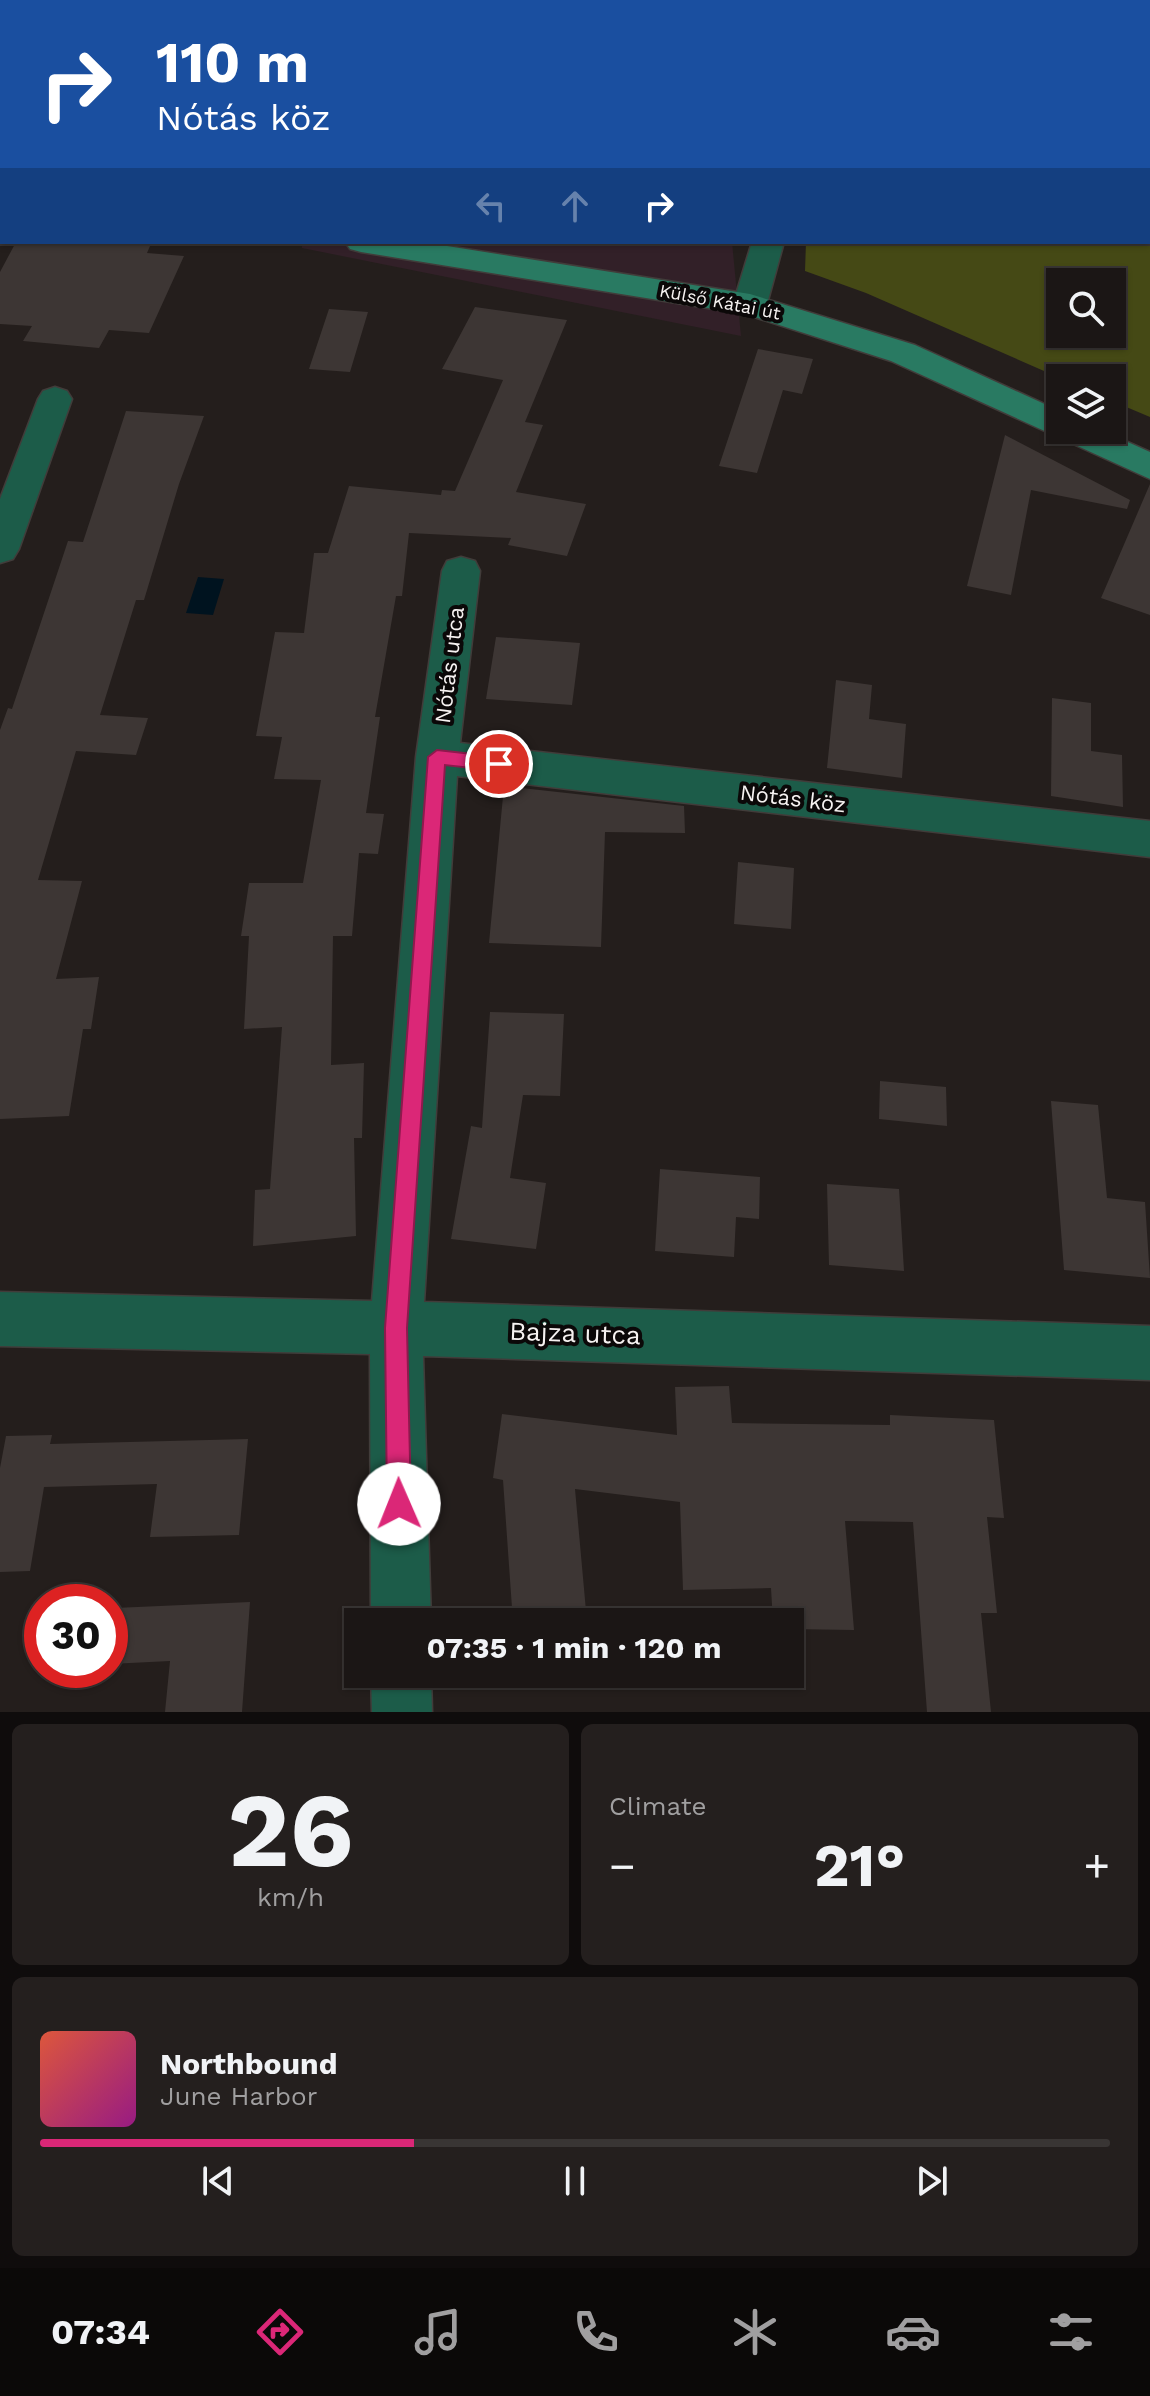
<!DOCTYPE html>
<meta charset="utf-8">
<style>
:root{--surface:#1b1615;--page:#241f1e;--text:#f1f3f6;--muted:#a09fa0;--line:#393534;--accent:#db2777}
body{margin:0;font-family:"Work Sans",sans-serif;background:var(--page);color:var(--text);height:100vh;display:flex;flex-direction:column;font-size:30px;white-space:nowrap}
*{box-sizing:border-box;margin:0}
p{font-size:26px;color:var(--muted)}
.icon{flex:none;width:44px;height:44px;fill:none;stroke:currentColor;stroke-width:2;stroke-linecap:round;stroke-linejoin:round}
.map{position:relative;height:1712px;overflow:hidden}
.details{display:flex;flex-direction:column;gap:12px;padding:12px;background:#0f0c0c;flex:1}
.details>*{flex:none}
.guide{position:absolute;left:0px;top:0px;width:1150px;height:244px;box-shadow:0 2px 6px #0004,0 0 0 2px var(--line);background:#1a4fa0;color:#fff;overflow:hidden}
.buttons{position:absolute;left:1046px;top:268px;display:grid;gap:16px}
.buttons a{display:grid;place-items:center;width:80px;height:80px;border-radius:0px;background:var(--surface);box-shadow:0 2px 6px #0004,0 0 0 2px var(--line);font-size:40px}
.speed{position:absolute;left:24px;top:1584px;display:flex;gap:16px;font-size:40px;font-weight:700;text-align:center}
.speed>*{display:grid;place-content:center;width:104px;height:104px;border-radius:50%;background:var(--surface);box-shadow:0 2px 6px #0004,0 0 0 2px var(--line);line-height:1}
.speed .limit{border:12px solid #d22;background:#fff;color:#111}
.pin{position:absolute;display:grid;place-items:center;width:68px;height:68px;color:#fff;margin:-34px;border:4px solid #fff;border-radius:50%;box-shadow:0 2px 8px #0007}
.me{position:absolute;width:88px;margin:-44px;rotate:359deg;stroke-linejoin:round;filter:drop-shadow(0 0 6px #0008)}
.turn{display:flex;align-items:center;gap:28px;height:168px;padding:0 24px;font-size:36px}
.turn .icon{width:104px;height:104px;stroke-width:2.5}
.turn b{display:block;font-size:56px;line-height:68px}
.lanes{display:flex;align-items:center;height:76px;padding:0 24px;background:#0003;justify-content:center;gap:40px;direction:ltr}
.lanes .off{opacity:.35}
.big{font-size:60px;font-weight:700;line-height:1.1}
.details .tile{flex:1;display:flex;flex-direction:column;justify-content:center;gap:12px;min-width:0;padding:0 28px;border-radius:12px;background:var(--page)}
.details .dial{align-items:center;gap:0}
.dial b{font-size:104px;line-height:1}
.song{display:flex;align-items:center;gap:24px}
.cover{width:96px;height:96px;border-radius:12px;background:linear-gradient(135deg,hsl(10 70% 55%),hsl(310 70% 35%))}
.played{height:8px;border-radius:4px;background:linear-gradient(90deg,var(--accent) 35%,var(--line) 35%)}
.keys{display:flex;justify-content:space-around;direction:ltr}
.heat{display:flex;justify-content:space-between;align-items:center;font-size:44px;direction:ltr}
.details .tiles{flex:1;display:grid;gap:12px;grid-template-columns:1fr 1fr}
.tile:last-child{grid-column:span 2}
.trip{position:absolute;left:344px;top:1608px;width:460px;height:80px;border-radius:0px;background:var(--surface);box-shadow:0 2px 6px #0004,0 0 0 2px var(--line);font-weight:700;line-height:80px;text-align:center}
.tabs{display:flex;height:128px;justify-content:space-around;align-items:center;background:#0b0908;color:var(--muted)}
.tabs .icon{width:56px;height:56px}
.tabs .active{color:var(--accent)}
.tabs b{font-size:36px;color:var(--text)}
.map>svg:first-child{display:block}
.commercial{fill:#322028}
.green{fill:#454915;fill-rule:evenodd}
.water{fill:#00131f}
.building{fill:#3d3634}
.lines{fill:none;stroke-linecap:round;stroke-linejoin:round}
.street-casing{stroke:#413c3a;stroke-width:3}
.secondary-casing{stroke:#413c3a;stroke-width:3}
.path{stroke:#8d8887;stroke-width:4;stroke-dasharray:1 4;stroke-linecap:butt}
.street{fill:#1c5c49;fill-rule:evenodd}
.secondary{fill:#297a62;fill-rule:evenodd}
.route{fill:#db2777;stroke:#8e194d;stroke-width:2}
.labels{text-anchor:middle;stroke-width:8;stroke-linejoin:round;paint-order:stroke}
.far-street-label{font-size:18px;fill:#f6f2f1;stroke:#0b0808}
.street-label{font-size:22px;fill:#f6f2f1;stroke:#0b0808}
.near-street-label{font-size:26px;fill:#f6f2f1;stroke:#0b0808}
</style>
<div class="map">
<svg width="1150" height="1712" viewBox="0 0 1150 1712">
<rect width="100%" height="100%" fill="#241e1c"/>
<!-- commercial -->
<path class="commercial" d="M302,242h430l9,94 -439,-88z"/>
<!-- green -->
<path class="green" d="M0,0h715l-713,2v188z
M1150,188v229l-38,-16v-23h-52l-194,-85 -61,-22 1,-29h342zM1060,282h52v52h-52z"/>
<!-- water -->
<path class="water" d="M198,577l26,2 -11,36 -27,-2z"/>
<!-- building -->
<path class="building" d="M16,242h88l46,4 -3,7 37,3 -35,77 -40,-3 -10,18 -76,-7 9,-15 -32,-2v-52z
M475,307l92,13 -42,102 18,3 -27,67 70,12 -19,52 -59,-11 3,-7 -102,-5 -7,63h-6l-21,121h5l-14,96 18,1 -6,40 -19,-1 -7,83h-19l-2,129 33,-2 -2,75h-8l2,98 -103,10 2,-56 15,-1 12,-162 -38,2 5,-93h-8l8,-53h54l18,-103 -47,-1 8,-42 -26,-1 19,-104 29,1 10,-80h14l21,-67 92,9 1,-5 13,1 48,-111 -61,-11z
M329,309l39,3 -18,60 -41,-3z
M758,349l55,10 -11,35 -19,-4 -26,83 -38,-7z
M126,411l78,5 -25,68 -35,116h-8l-36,115 48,3 -12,37 -60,-4 -38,129 44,1 -26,98 43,-2 -8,52h-8l-14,87 -69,3v-389l8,-22 4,1 56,-168 15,1z
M1005,435l125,65 -3,9 -96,-19 -20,105 -44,-9z
M1150,484v131l-49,-17z
M496,637l84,6 -8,62 -86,-6z
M836,680l36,5 -3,34 37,5 -4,54 -75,-10z
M1052,698l39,5v48l31,4 1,52 -72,-11z
M504,786l180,20 1,27 -80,-1 -4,115 -112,-4z
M738,862l56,6 -3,61 -57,-5z
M490,1012l74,2 -4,82 -37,-1 -13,83 36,5 -10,66 -85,-10 20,-113 11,2z
M880,1081l66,6 1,39 -68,-7z
M1051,1101l47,4 9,93 38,4 5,76 -86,-8z
M660,1169l100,8 -1,42 -23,-2 -2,40 -79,-6z
M827,1184l72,5 5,82 -75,-6z
M729,1386l3,37 158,2v-10l104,5 10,98 -17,-1 10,96h-16l10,99h-64l-14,-190 -68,-1 9,109 -64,-1v-7h-17l-2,-34 -88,2 -3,-88 -105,-13 12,133h-74l-10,-142 -10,-2 9,-64 175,21 -2,-48z
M52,1435l-2,9 198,-5 -9,96 -89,2 7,-53 -113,3 -14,84 -30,1v-104l6,-32z
M250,1602l-8,110h-77l5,-51 -60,3 5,-56z"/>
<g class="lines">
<defs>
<path id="street" d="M1088,0h28l2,2h-28z
M1148,59l2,1v20l-2,-1z
M752,242h32l-17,62 -5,7 -12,3 -12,-3 -5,-7z
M55,387l12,4 5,8 -53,150 -6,10 -13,4v-64l38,-100 5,-8z
M461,557l14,4 5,10 -20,172 690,78v36l-693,-81 -33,526 726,24v54l-727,-24 8,266h-60l-1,-268 -370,-8v-54l372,9 44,-544 26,-186 5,-10z
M371,1674h60l1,38h-60z"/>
<path id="secondary" d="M0,176h2v18h-2z
M345,242h77l328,52 165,51 145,66v19h41l49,22v27l-259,-118 -146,-47 -384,-62 -11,-3z"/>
</defs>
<!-- street casing -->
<use href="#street" class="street-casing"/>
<!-- secondary casing -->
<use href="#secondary" class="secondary-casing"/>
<!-- path -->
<path class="path" d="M415,0l11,2"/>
<!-- street -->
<use href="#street" class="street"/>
<!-- secondary -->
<use href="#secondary" class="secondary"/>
</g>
<!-- route -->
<path class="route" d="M437,750l62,7 9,7 -9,7 -54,-6 -38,563 4,176 -4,9 -8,3 -9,-3 -3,-9 -2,-176 43,-571z"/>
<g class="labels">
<!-- far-street labels -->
<g class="far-street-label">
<text transform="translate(720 302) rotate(11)" y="6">Külső Kátai út</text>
</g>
<!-- street labels -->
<g class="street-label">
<text transform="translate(449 665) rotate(-83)" y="8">Nótás utca</text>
<text transform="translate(793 798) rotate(7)" y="8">Nótás köz</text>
</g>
<!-- near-street labels -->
<g class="near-street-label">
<text transform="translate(575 1333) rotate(2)" y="9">Bajza utca</text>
</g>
</g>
</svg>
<div class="buttons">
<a><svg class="icon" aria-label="search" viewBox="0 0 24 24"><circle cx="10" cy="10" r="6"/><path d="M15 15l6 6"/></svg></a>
<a><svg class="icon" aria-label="layers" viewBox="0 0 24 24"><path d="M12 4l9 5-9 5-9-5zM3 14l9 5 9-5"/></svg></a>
</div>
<div class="speed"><div class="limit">30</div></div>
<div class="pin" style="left:499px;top:764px;background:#d93025"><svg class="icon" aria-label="arrive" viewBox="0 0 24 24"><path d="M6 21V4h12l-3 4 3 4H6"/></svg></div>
<svg class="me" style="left:399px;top:1504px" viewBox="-20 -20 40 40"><circle r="19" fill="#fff"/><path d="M0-13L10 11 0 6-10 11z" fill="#db2777"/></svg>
<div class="trip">07:35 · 1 min · 120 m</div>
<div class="guide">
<div class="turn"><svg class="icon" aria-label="right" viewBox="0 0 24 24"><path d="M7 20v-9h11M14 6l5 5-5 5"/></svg><div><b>110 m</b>Nótás köz</div></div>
<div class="lanes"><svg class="icon off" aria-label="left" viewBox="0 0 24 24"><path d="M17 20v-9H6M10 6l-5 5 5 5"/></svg><svg class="icon off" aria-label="ahead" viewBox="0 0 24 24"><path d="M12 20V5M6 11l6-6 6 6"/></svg><svg class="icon" aria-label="right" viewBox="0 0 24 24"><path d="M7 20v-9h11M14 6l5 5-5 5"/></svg></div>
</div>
</div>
<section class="details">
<div class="tiles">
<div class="tile dial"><b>26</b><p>km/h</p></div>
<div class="tile"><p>Climate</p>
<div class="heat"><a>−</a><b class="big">21°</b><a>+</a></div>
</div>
<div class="tile">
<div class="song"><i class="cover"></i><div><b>Northbound</b><p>June Harbor</p></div></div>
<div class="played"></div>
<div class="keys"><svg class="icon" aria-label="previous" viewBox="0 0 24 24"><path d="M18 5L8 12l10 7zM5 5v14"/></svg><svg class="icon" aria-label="pause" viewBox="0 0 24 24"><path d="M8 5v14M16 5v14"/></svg><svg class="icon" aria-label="next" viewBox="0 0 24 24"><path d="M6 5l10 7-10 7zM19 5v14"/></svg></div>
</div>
</div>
</section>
<nav class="tabs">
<b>07:34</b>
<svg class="icon active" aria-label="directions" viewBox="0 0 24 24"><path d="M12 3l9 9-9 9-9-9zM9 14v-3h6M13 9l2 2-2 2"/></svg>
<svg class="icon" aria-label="music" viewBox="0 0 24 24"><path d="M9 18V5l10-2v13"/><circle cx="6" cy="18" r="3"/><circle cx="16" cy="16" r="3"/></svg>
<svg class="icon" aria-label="phone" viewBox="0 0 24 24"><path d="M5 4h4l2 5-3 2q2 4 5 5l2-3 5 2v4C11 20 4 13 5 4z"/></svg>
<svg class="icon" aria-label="climate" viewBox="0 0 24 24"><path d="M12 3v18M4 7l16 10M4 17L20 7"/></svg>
<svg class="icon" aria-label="car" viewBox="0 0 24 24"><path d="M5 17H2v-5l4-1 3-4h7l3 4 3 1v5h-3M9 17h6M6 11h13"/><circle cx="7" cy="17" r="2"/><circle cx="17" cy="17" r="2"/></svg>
<svg class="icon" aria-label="filters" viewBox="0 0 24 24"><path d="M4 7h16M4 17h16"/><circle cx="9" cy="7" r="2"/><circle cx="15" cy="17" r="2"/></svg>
</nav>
